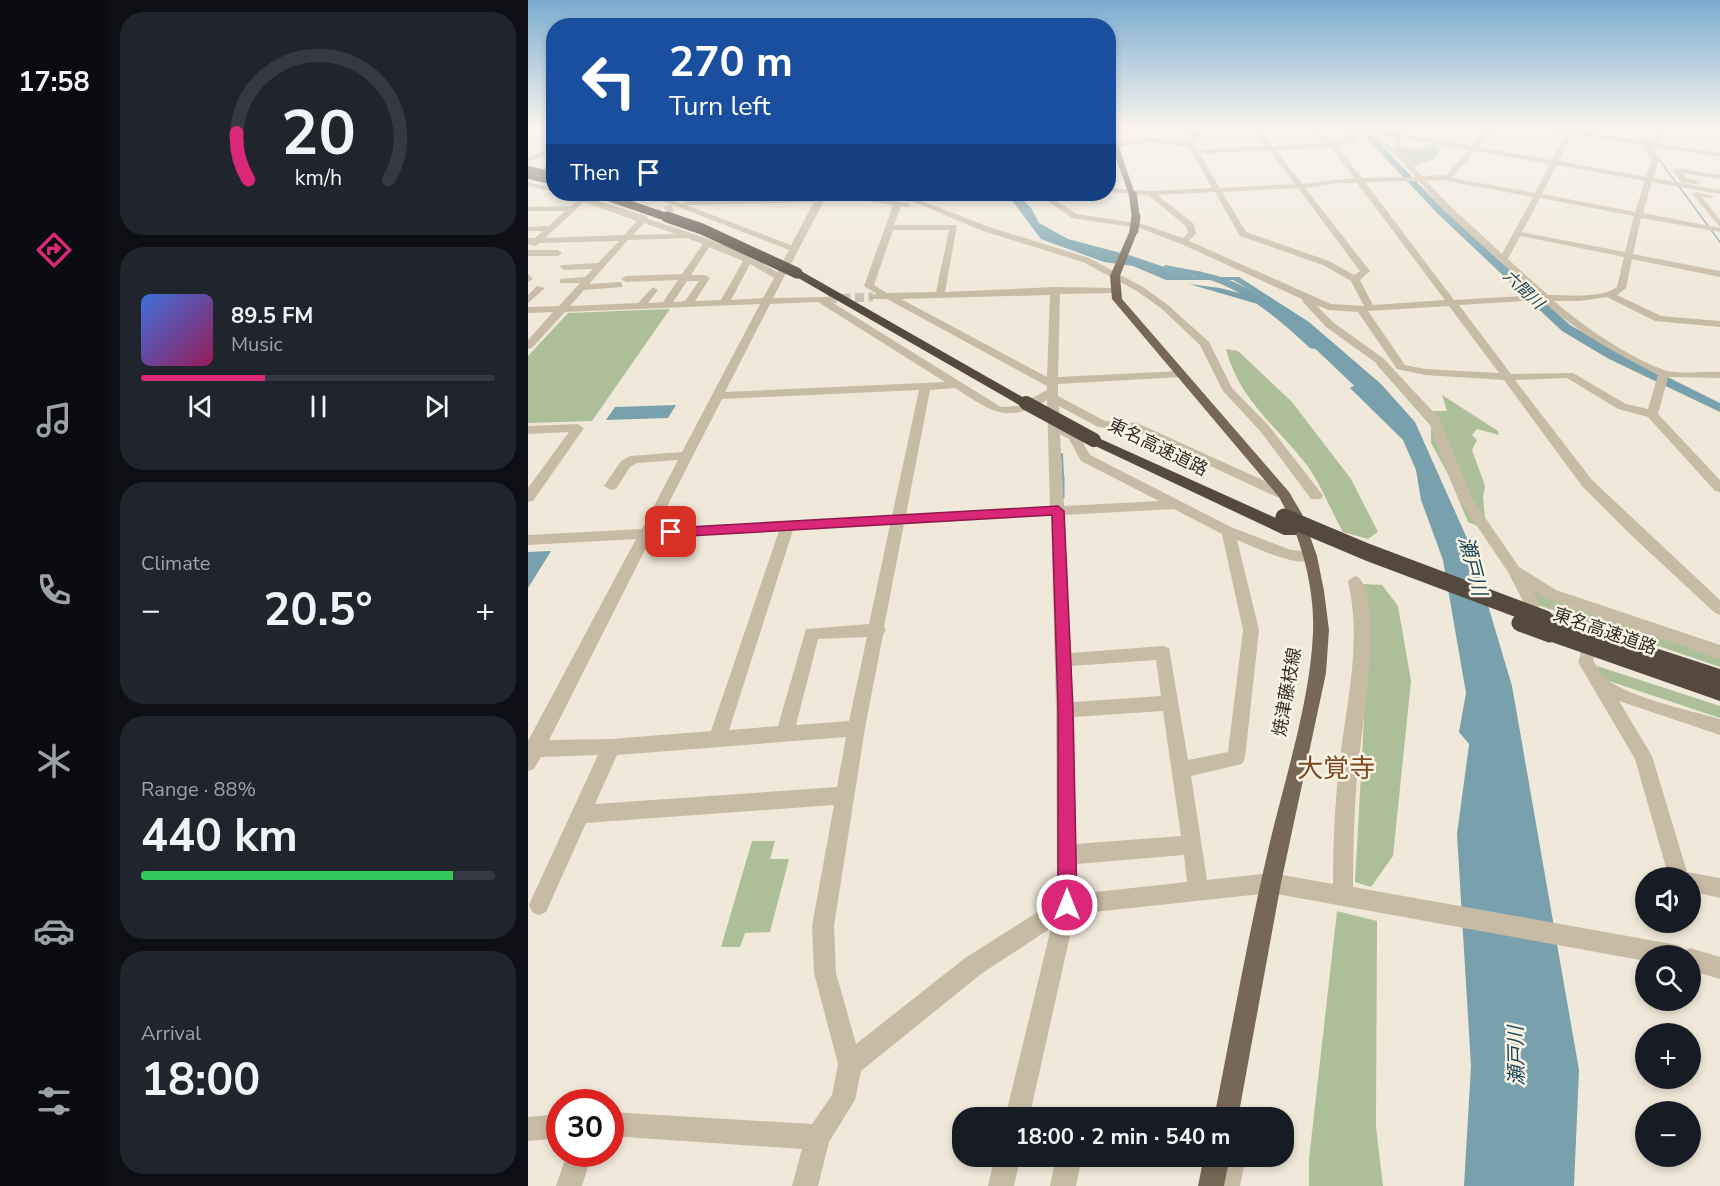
<!DOCTYPE html>
<meta charset="utf-8">
<style>
:root{--surface:#171b24;--page:#20242c;--text:#f1f3f6;--muted:#9ea1a6;--line:#363941;--accent:#db2777}
body{margin:0;font-family:"Nunito Sans","Noto Sans JP",sans-serif;background:var(--page);color:var(--text);height:100vh;display:flex;flex-direction:column;font-size:22px;white-space:nowrap}
*{box-sizing:border-box;margin:0}
p{font-size:20px;color:var(--muted)}
.icon{flex:none;width:33px;height:33px;fill:none;stroke:currentColor;stroke-width:2;stroke-linecap:round;stroke-linejoin:round}
.map{position:relative;flex:1;overflow:hidden}
.drawer{display:flex;flex-direction:column;gap:12px;padding:12px;background:#0d0f14;width:420px}
.drawer>*{flex:none}
.top-card{position:absolute;left:18px;top:18px;width:570px;height:183px;border-radius:24px;box-shadow:0 3px 9px #0003;background:#1a4fa0;color:#fff;overflow:hidden}
.tools{position:absolute;left:1107px;top:867px;display:grid;gap:12px}
.tools a{display:grid;place-items:center;width:66px;height:66px;border-radius:50%;background:var(--surface);box-shadow:0 3px 9px #0003;font-size:30px}
.speed{position:absolute;left:18px;top:1089px;display:flex;gap:12px;font-size:30px;font-weight:700;text-align:center}
.speed>*{display:grid;place-content:center;width:78px;height:78px;border-radius:50%;background:var(--surface);box-shadow:0 3px 9px #0003;line-height:1}
.speed .limit{border:9px solid #d22;background:#fff;color:#111}
.pin{position:absolute;display:grid;place-items:center;width:51px;height:51px;color:#fff;margin:-26px;border-radius:12px;box-shadow:0 3px 9px #0006}
.me{position:absolute;width:66px;margin:-33px;rotate:0deg;stroke-linejoin:round;filter:drop-shadow(0 0 4px #0008)}
.turn{display:flex;align-items:center;gap:21px;height:126px;padding:0 24px;font-size:27px}
.turn .icon{width:78px;height:78px;stroke-width:2.5}
.turn b{display:block;font-size:42px;line-height:51px}
.then{display:flex;align-items:center;height:57px;padding:0 24px;background:#0003;gap:12px;font-size:22px}
.big{font-size:45px;font-weight:700;line-height:1.1}
.drawer .widget{flex:1;display:flex;flex-direction:column;justify-content:center;gap:9px;min-width:0;padding:0 21px;border-radius:24px;background:var(--page)}
.drawer .dial{align-items:center;gap:0}
.dial svg{height:156px;overflow:visible;fill:none;stroke:var(--line);stroke-width:7;stroke-linecap:round;text-anchor:middle}
.dial text{fill:var(--text);stroke:none}
.song{display:flex;align-items:center;gap:18px}
.cover{width:72px;height:72px;border-radius:9px;background:linear-gradient(135deg,hsl(220 70% 55%),hsl(330 70% 35%))}
.played{height:6px;border-radius:3px;background:linear-gradient(90deg,var(--accent) 35%,var(--line) 35%)}
.keys{display:flex;justify-content:space-around;direction:ltr}
.heat{display:flex;justify-content:space-between;align-items:center;font-size:33px;direction:ltr}
.charge{height:9px;border-radius:4px;background:linear-gradient(90deg,#34c759 88%,var(--line) 0)}
.trip{position:absolute;left:424px;top:1107px;width:342px;height:60px;border-radius:24px;background:var(--surface);box-shadow:0 3px 9px #0003;font-weight:700;line-height:60px;text-align:center}
main{display:flex;flex:1;min-height:0}
.dock{display:flex;flex-direction:column;width:108px;justify-content:space-around;align-items:center;background:#090b0e;color:var(--muted)}
.dock .icon{width:42px;height:42px}
.dock .current{color:var(--accent)}
.dock b{font-size:27px;color:var(--text)}
.map>svg:first-child{display:block}
.green{fill:#acbf99}
.water{fill:#78a1ad}
.lines{fill:none;stroke-linecap:round;stroke-linejoin:round}
.stream-far2{stroke:#78a1ad;stroke-width:1.5}
.stream-far1{stroke:#78a1ad;stroke-width:2}
.stream{stroke:#78a1ad;stroke-width:3}
.river{fill:#78a1ad;fill-rule:evenodd}
.minor-tunnel-far2{stroke:#cac3b5;stroke-width:8;stroke-dasharray:8 4;stroke-linecap:butt}
.minor-tunnel-far1{stroke:#cac3b5;stroke-width:9;stroke-dasharray:9 4.5;stroke-linecap:butt}
.minor-tunnel{stroke:#cac3b5;stroke-width:14;stroke-dasharray:14 8;stroke-linecap:butt}
.minor{fill:#c8bba5;fill-rule:evenodd}
.major{fill:#766757;fill-rule:evenodd}
.highway{fill:#55493d;fill-rule:evenodd}
.major-bridge-far1{stroke:#766757;stroke-width:8}
.major-bridge{stroke:#766757;stroke-width:9}
.highway-bridge-far3{stroke:#55493d;stroke-width:8}
.highway-bridge-far2{stroke:#55493d;stroke-width:11}
.highway-bridge-far1{stroke:#55493d;stroke-width:14}
.highway-bridge{stroke:#55493d;stroke-width:17}
.route{fill:#db2777;stroke:#8e194d;stroke-width:1.5}
.labels{text-anchor:middle;stroke-width:5;stroke-linejoin:round;paint-order:stroke}
.far-water-label{font-size:16px;font-style:italic;fill:#1d4754;stroke:#f8f3e5}
.street-label{font-size:18px;fill:#342d26;stroke:#f8f3e5}
.water-label{font-size:20px;font-style:italic;fill:#1d4754;stroke:#f8f3e5}
.near-quarter-label{font-size:26px;fill:#814921;stroke:#f8f3e5}
</style>
<main>
<nav class="dock">
<b>17:58</b>
<svg class="icon current" aria-label="directions" viewBox="0 0 24 24"><path d="M12 3l9 9-9 9-9-9zM9 14v-3h6M13 9l2 2-2 2"/></svg>
<svg class="icon" aria-label="music" viewBox="0 0 24 24"><path d="M9 18V5l10-2v13"/><circle cx="6" cy="18" r="3"/><circle cx="16" cy="16" r="3"/></svg>
<svg class="icon" aria-label="phone" viewBox="0 0 24 24"><path d="M5 4h4l2 5-3 2q2 4 5 5l2-3 5 2v4C11 20 4 13 5 4z"/></svg>
<svg class="icon" aria-label="climate" viewBox="0 0 24 24"><path d="M12 3v18M4 7l16 10M4 17L20 7"/></svg>
<svg class="icon" aria-label="car" viewBox="0 0 24 24"><path d="M5 17H2v-5l4-1 3-4h7l3 4 3 1v5h-3M9 17h6M6 11h13"/><circle cx="7" cy="17" r="2"/><circle cx="17" cy="17" r="2"/></svg>
<svg class="icon" aria-label="filters" viewBox="0 0 24 24"><path d="M4 7h16M4 17h16"/><circle cx="9" cy="7" r="2"/><circle cx="15" cy="17" r="2"/></svg>
</nav>
<section class="drawer">
<div class="widget dial"><svg viewBox="0 0 100 80">
<path d="M14 69A42 42 0 1 1 86 69"/>
<path d="M14 69A42 42 0 0 1 8 45" stroke="#db2777"/>
<text x="50" y="56" font-size="32" font-weight="700">20</text>
<text x="50" y="72" font-size="11">km/h</text>
</svg></div>
<div class="widget">
<div class="song"><i class="cover"></i><div><b>89.5 FM</b><p>Music</p></div></div>
<div class="played"></div>
<div class="keys"><svg class="icon" aria-label="previous" viewBox="0 0 24 24"><path d="M18 5L8 12l10 7zM5 5v14"/></svg><svg class="icon" aria-label="pause" viewBox="0 0 24 24"><path d="M8 5v14M16 5v14"/></svg><svg class="icon" aria-label="next" viewBox="0 0 24 24"><path d="M6 5l10 7-10 7zM19 5v14"/></svg></div>
</div>
<div class="widget"><p>Climate</p>
<div class="heat"><a>−</a><b class="big">20.5°</b><a>+</a></div>
</div>
<div class="widget"><p>Range · 88%</p><b class="big">440 km</b><div class="charge"></div></div>
<div class="widget"><p>Arrival</p><b class="big">18:00</b></div>
</section>
<div class="map">
<svg width="1192" height="1186" viewBox="0 0 1192 1186">
<rect width="100%" height="100%" fill="#f0e9d9"/>
<!-- green -->
<path class="green" d="M900,144l12,3 -6,12 -21,7 -15,-20 25,3z
M142,309l-78,112 -64,2v-67l40,-43z
M698,349l12,2 54,51 59,77 27,53 -10,7 -25,-7c-13,-23 -24,-53 -41,-73 -30,-36 -64,-63 -76,-110z
M849,365l11,1 44,45h15l-5,-16 56,36 1,4 -22,-6 -5,6 5,5 -5,10 13,36 -2,11 2,21 -7,8 -10,-4 -20,-48 -17,-31v-17z
M998,581l45,26 149,48v12l-185,-63z
M835,584l19,1 16,21 13,75 -18,175 -22,31 -16,-5 9,-162z
M1069,666l123,40v12l-120,-40z
M224,841h23l-5,18h19l-19,73 -25,1 -5,14h-19z
M809,911l40,10 -1,206 7,59h-74v-27z"/>
<!-- water -->
<path class="water" d="M468,194l23,2 12,12 8,15 29,16 64,17 62,21h45l70,45 72,62 34,38 55,123 42,141 67,384 -5,116h-110l7,-120 -14,-232 19,-141 -6,-42 -33,-141 -13,-40 -15,-32 -127,-121 -1,-6 -92,-27 31,4 50,13 -37,-21h-67l-33,-14 -29,-4 -63,-23 -30,-40z
M148,405l-8,13 -62,2 9,-13z
M23,551l-23,37v-36z"/>
<g class="lines">
<!-- stream-far2 -->
<path class="stream-far2" d="M1107,127l85,115"/>
<!-- stream-far1 -->
<path class="stream-far1" d="M534,454l1,25"/>
<!-- stream -->
<path class="stream" d="M535,477v20"/>
<!-- river -->
<path class="river" d="M828,127h8l81,84 125,114 49,28 101,50v9l-111,-53 -47,-28 -123,-116z
M638,265c18,4 37,6 55,12 35,12 76,39 99,68l-6,4 -4,-1c-29,-27 -60,-54 -97,-67 -16,-5 -34,-6 -51,-11l-1,-2z
M829,384l5,1 52,50 18,35 5,30 24,60 25,133 -5,36 18,21 -3,7 -8,3 -8,-3 -21,-25 7,-39 -23,-133 -22,-60 -5,-30 -13,-30 -53,-52z"/>
<!-- minor-tunnel-far2 -->
<path class="minor-tunnel-far2" d="M126,215l22,-8"/>
<!-- minor-tunnel-far1 -->
<path class="minor-tunnel-far1" d="M300,299l45,-2"/>
<!-- minor-tunnel -->
<path class="minor-tunnel" d="M1058,662l6,-40"/>
<!-- minor -->
<path class="minor" d="M2,127h24v3z
M651,127h6l2,4 13,4 -6,10 3,5 69,-4 -14,-19h6l15,19 53,-3 -20,-16h7l21,15 15,-2 -5,-3v-2l26,-3 -21,-5 48,6 3,-6h6l-2,7 68,12 17,-19h6l-17,20 74,13 14,-26 -33,-7 35,3 2,-3h6l-2,4 77,11 4,-1 5,-14h6l-7,17 61,9v4l-71,-11 10,14 -6,18 67,12v4l-68,-12 -9,31 77,15v4l-79,-14 -8,36 87,17v6l-88,-18 -6,29 -9,7 44,21 59,5v6l-65,-6 -48,-24 -27,4h-26c29,25 74,56 110,69 16,5 40,1 56,2v6l-52,-1 -10,37 62,66v12l-5,-1 -67,-74 -30,-8 -51,-31 -52,2 77,100 128,120v15l-5,-2 -83,-77 -50,-50 -78,-106 -79,-5 -28,-6 -39,-57 -29,-2 -13,-5 18,18 49,35 56,60 34,82 46,67 37,23 164,55v14l-174,-61 -15,-10 9,17 -3,4h-10l-19,-37 -48,-71 -10,-22 -21,-57 -54,-60 -49,-35 -23,-25 -1,-3 -121,-55 -41,-16 -68,-10 -34,-24h8l31,20 65,10 41,14 5,-5 -2,-7 -38,-31 -40,-3v-4l42,3 62,-3 -23,-41 -42,-5 -33,5 -3,-2 36,-7 42,5 5,-6 -12,-4zM843,132l25,5 -2,6 1,7zM1044,134l69,11 10,15 -5,17 -87,-16zM841,136l30,22 16,19 -53,1 -25,-32 20,-5 -3,-4zM874,138l67,12 -22,25 -25,1c-9,-10 -25,-23 -20,-38zM803,147l23,31 -52,6 -26,-34zM741,150l26,34 -75,4 -20,-34zM947,151l75,13 -15,29 -83,-15zM1029,165l88,16 -10,31 -93,-18zM915,180l90,17 -31,57 -53,-49 -23,-24zM891,181l24,28 94,86 -83,5 -89,-118zM810,183h19l88,117 -72,5 -13,-25 10,-9 -65,-83zM770,188l62,83 -6,4 -25,-14 -83,-29 -24,-40zM687,192l25,44 83,29 28,16 13,25 -33,-2 -142,-63 7,-8 -3,-10 -36,-28zM1012,198l94,18 -9,36 -103,-20zM992,236l104,21 -7,30c-17,12 -49,8 -69,8l-40,-36zM997,301h18c35,32 74,53 115,74l-10,34 -22,-5 -53,-31 -62,1 -52,-69zM921,306l50,67 -74,-4 -20,-4 -37,-54z
M26,146v5l-26,11v-5z
M1149,168l43,7v4l-37,-6 3,5 15,4 -4,2 -16,-2 -8,-12z
M0,182l26,6v4l-26,-6z
M1168,192l18,4 -4,2 -8,-1 18,23v7l-28,-33z
M36,194l17,2 3,-2h7l-3,4 59,18 1,3c43,14 91,28 129,53l12,-22 -144,-56h10l28,10 3,-3 131,-4 2,-3h6v5l-52,99 58,-1 2,2 -3,2 171,106 16,-1 30,-16v-4l-160,-87h-17v-4l7,-1 -13,-8 29,-81 -55,-9 -3,-2h14l60,9v4l-8,-1 -7,19h63l-12,67 110,-5 63,1v4l-3,1 -55,1 -2,83 123,-6 5,3 -5,3 -123,7v12l47,25 32,2 152,69 2,3 -7,4 -5,-1 -148,-69 -33,-2 -39,-21 1,18 18,10 12,21 143,73 58,22 24,2 2,4c-11,17 -65,-10 -80,-16l22,90 -14,128 -3,6 -51,12 16,104 64,-7 62,11c0,-42 2,-83 7,-125 7,-60 22,-117 8,-178l7,-5c32,9 4,171 2,201 -3,37 -4,74 -4,110l325,58 8,5 4,-2 30,9v22l-30,-9v-14h-44v5l-375,-68 -196,21 -46,204h-24l46,-190 -70,46 -120,97 -6,29 -26,42 -11,44h-26l10,-37 -192,-13v-24l202,12 20,-29 6,-31 -24,-91 -2,-47 22,-121 -248,18 -40,89 -7,3 -7,-3 -3,-7 3,-7 66,-143 -57,2 -7,12 -6,2v-30l108,-202 -108,6v-10l114,-6 36,-69 -41,3 -7,4 -14,22 -5,1 -7,-4 17,-25 9,-5 52,-4 78,-148 -195,8 -33,36 -4,1v-9l25,-28 -25,1v-6l31,-1 21,-23h-20v-4l25,-2 8,-8 -29,1 -4,-3 1,-2 37,-2 21,-22 -79,2 -5,3 -7,-2v-6h7l8,-7h-15v-4l21,-1 16,-15h-37v-4l43,-1 6,-6zM56,202l53,19 -13,14 -79,3zM286,202l-23,43 -105,-40zM116,223l32,11 -43,1zM365,230h56l-13,62 -49,1 -13,-8zM159,238l16,6 -21,30 -56,2 -5,3 5,3 52,-2 -15,22 -15,1 10,-13 -5,-3 -15,16 -68,3 14,-16 38,-3v-4l-3,-1 -30,2 39,-44zM181,247l34,14 -22,39 -26,1 15,-23 -5,-3h-14zM222,264l24,14 -11,20 -32,2zM159,281h12l-14,20 -12,1zM522,295l-3,82 -146,-78zM290,302l127,80 -220,10 45,-88zM427,388c36,23 52,37 92,12l3,107 -144,8 24,-125zM391,390l-27,126 -236,12 66,-129zM532,434l9,5 12,22 78,40 -95,5zM646,509l48,25 21,96 -15,122 -40,8 -19,-112 -6,-2 -92,7 -7,-138zM523,516l5,194 1,190 -92,58 -109,86 -20,-71 -2,-47 31,-198 18,-93 3,-5 -2,-3 20,-103zM362,525l-21,99 -63,5 -28,97 -49,4 64,-200zM251,531l-68,200 -100,8 -62,1 102,-202zM339,637l-18,84 -53,4 22,-86zM628,660l5,36 -88,6 -2,-36zM635,711l18,125 -105,8 -2,-127zM318,737l-9,50 -242,17 22,-49zM656,855l3,27 -110,12v-30z
M367,194h9l85,33 100,31 54,29 25,18 41,37 23,46 37,38 52,67 2,3 -2,3h-10l-50,-67 -38,-41 -23,-46 -38,-36 -25,-18 -54,-29 -100,-31z
M0,250h30l4,3 -4,3h-30z
M0,274l5,5 -5,3z
M9,286l8,2 -17,15v-8z
M50,424l6,4 -51,73 -5,1v-14l41,-56 -41,2v-8z
M1058,655c11,4 11,18 20,24 26,19 82,31 114,40v16l-101,-34 33,55 35,116 33,6v20l-30,-7v-13h-21l-34,-119 -57,-97 2,-5z
M32,1114v24l-32,3v-24z
M39,1154h25l-10,32h-26z
M467,1156h26l-7,30h-26z
M528,1156h26l-6,30h-26z
M692,1156h26l-6,30h-26z"/>
<!-- major -->
<path class="major" d="M580,127h4l24,70 -7,-2 -21,-60z
M26,166v4l-10,-1 1,-2z
M603,228l7,2 -18,46 2,23 167,193 13,22 15,42 7,35 5,39 -3,43 -45,210 -43,235h-24c18,-91 34,-182 55,-272 16,-68 41,-144 44,-213 2,-45 -12,-97 -34,-136l-167,-198 -2,-23z
M676,1156h26l-6,30h-26z"/>
<!-- highway -->
<path class="highway" d="M0,173l26,6v6l-26,-6z
M265,271h8l232,132 -7,4 -5,-1 -228,-131z
M566,436l202,91 2,4 -2,4h-12l-195,-92 -2,-3 2,-3z
M1017,612l175,57v32l-177,-62 -2,-5 7,-7 -10,-3 -2,-5 2,-5z"/>
<!-- major-bridge-far1 -->
<path class="major-bridge-far1" d="M605,195l3,24"/>
<!-- major-bridge -->
<path class="major-bridge" d="M606,230l2,-13"/>
<!-- highway-bridge-far3 -->
<path class="highway-bridge-far3" d="M0,170l26,6
M71,194l73,25"/>
<!-- highway-bridge-far2 -->
<path class="highway-bridge-far2" d="M139,217l35,12 95,44"/>
<!-- highway-bridge-far1 -->
<path class="highway-bridge-far1" d="M498,403l68,37"/>
<!-- highway-bridge -->
<path class="highway-bridge" d="M756,517l83,35 178,67
M992,623l30,11"/>
</g>
<!-- sky -->
<linearGradient id="sky" x2="0" y2="1"><stop stop-color="#7bacd0"/><stop offset="0.43" stop-color="#f8f5ee"/><stop offset="1" stop-color="#f8f5ee" stop-opacity="0"/></linearGradient>
<rect width="1192" height="293" fill="url(#sky)"/>
<!-- route -->
<path class="route" d="M530,506l6,5 9,199 4,195 -3,6 -7,3 -6,-3 -3,-6v-195l-6,-195 -381,22 -6,-5 6,-4z"/>
<g class="labels">
<!-- far-water labels -->
<g class="far-water-label">
<text transform="translate(996 289) rotate(43)" y="6">六間川</text>
</g>
<!-- street labels -->
<g class="street-label">
<text transform="translate(630 447) rotate(26)" y="6">東名高速道路</text>
<text transform="translate(1077 631) rotate(19)" y="6">東名高速道路</text>
<text transform="translate(759 692) rotate(-80)" y="6">焼津藤枝線</text>
</g>
<!-- water labels -->
<g class="water-label">
<text transform="translate(945 566) rotate(76)" y="7">瀬戸川</text>
<text transform="translate(988 1056) rotate(-91)" y="7">瀬戸川</text>
</g>
<!-- near-quarter labels -->
<g class="near-quarter-label">
<text x="808" y="777">大覚寺</text>
</g>
</g>
</svg>
<div class="tools">
<a><svg class="icon" aria-label="sound" viewBox="0 0 24 24"><path d="M4 9h4l5-4v14l-5-4H4zM17 9q2 3 0 6"/></svg></a>
<a><svg class="icon" aria-label="search" viewBox="0 0 24 24"><circle cx="10" cy="10" r="6"/><path d="M15 15l6 6"/></svg></a>
<a>+</a>
<a>−</a>
</div>
<div class="speed"><div class="limit">30</div></div>
<div class="pin" style="left:143px;top:532px;background:#d93025"><svg class="icon" aria-label="arrive" viewBox="0 0 24 24"><path d="M6 21V4h12l-3 4 3 4H6"/></svg></div>
<svg class="me" style="left:539px;top:905px" viewBox="-20 -20 40 40"><circle r="17" fill="#db2777" stroke="#fff" stroke-width="3"/><path d="M0-11L8 9 0 5-8 9z" fill="#fff"/></svg>
<div class="trip">18:00 · 2 min · 540 m</div>
<div class="top-card">
<div class="turn"><svg class="icon" aria-label="left" viewBox="0 0 24 24"><path d="M17 20v-9H6M10 6l-5 5 5 5"/></svg><div><b>270 m</b>Turn left</div></div>
<div class="then">Then<svg class="icon" aria-label="arrive" viewBox="0 0 24 24"><path d="M6 21V4h12l-3 4 3 4H6"/></svg></div>
</div>
</div>
</main>
